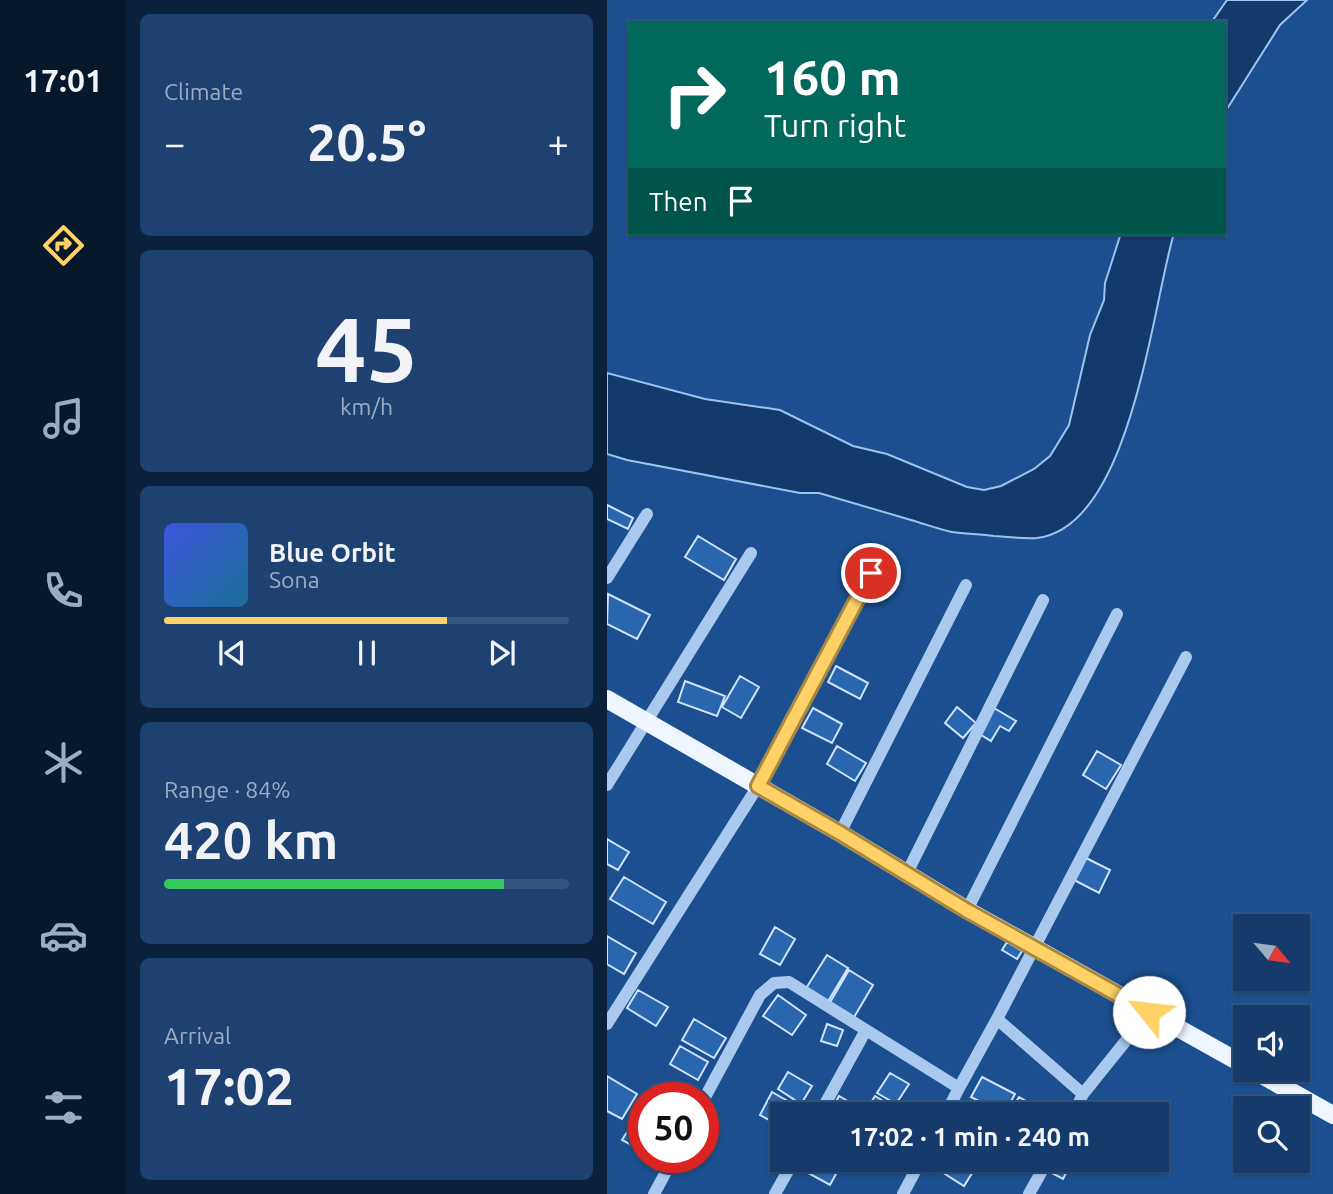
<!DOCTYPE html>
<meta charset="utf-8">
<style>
:root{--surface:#143b6b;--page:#1d4271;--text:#f1f3f6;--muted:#9dadc1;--line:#33557e;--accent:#ffd166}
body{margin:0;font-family:Ubuntu,sans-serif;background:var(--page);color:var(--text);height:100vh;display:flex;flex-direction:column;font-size:26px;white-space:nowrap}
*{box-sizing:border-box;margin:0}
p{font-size:23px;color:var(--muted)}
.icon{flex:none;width:38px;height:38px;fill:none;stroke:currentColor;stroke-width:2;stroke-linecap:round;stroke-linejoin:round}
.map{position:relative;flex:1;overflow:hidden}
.side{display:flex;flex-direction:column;gap:14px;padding:14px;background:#0b203b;width:481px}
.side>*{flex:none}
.guide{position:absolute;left:21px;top:21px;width:598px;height:214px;border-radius:0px;box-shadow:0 2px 5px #0004,0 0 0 2px var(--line);background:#00695c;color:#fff;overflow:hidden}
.needle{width:46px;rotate:119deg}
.controls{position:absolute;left:626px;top:914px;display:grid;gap:14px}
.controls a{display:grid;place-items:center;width:77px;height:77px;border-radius:0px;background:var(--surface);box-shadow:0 2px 5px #0004,0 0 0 2px var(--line);font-size:35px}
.speed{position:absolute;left:21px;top:1082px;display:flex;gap:14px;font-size:35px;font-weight:700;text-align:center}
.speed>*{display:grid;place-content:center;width:91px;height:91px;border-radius:50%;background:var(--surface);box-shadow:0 2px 5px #0004,0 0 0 2px var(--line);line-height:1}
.speed .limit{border:10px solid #d22;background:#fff;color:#111}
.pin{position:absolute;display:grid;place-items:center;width:60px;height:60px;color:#fff;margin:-30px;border:4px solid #fff;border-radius:50%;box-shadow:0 2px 7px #0007}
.me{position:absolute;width:77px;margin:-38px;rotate:299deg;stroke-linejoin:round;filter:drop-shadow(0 0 5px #0008)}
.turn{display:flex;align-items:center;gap:24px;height:147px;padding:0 21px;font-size:32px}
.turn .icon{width:91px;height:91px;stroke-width:2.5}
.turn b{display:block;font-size:49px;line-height:60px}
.then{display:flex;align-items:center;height:66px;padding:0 21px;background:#0003;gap:14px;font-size:26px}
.big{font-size:52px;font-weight:700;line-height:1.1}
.side .tile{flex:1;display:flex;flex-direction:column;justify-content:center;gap:10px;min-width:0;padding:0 24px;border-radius:10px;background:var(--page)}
.side .dial{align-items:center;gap:0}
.dial b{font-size:91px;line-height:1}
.song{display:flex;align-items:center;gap:21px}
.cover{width:84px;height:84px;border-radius:10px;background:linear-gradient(135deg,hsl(230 70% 55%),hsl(200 70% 35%))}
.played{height:7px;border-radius:4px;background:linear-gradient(90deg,var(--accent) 70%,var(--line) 70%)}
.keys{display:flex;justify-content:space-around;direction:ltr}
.heat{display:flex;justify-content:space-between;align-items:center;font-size:38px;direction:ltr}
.charge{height:10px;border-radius:5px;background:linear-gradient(90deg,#34c759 84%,var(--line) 0)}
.trip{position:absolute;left:163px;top:1102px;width:399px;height:70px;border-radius:0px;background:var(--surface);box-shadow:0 2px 5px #0004,0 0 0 2px var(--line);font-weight:700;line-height:70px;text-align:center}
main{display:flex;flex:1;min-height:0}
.tab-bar{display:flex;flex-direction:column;width:126px;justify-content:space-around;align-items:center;background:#08182b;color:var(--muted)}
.tab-bar .icon{width:49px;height:49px}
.tab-bar .selected{color:var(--accent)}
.tab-bar b{font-size:32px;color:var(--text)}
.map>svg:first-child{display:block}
.water{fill:#123a6d;stroke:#9cc4f0;stroke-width:2}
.building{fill:#2a66ad;stroke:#cfe3fa;stroke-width:2}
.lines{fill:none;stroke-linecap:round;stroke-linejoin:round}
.minor{stroke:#a9c9ee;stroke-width:12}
.major{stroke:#f0f6ff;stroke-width:18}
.route-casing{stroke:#a68842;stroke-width:18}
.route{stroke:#ffd166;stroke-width:12}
</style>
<main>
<nav class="tab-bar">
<b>17:01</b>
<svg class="icon selected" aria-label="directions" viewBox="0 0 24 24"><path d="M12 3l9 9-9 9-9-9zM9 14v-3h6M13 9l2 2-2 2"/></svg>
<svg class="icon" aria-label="music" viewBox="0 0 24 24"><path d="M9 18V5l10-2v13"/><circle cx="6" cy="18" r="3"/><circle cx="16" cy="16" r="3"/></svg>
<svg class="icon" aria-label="phone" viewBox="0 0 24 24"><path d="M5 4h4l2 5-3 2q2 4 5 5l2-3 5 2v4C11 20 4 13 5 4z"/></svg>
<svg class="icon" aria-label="climate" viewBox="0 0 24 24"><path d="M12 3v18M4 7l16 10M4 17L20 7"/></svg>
<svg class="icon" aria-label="car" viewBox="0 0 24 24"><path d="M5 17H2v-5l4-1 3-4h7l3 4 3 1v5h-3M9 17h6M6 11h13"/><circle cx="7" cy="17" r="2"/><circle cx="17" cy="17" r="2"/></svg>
<svg class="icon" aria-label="filters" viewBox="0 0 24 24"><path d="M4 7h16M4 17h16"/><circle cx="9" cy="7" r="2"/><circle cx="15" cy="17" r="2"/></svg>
</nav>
<section class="side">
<div class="tile"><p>Climate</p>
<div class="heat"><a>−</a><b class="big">20.5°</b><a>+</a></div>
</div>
<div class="tile dial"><b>45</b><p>km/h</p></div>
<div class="tile">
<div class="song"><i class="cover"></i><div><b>Blue Orbit</b><p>Sona</p></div></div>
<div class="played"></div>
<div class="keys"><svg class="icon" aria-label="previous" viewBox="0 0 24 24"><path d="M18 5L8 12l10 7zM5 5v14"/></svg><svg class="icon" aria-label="pause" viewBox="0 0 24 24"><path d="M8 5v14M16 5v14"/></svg><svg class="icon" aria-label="next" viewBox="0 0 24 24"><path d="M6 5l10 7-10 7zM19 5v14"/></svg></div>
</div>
<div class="tile"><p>Range · 84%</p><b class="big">420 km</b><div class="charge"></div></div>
<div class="tile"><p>Arrival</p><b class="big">17:02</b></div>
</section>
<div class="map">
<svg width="726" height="1194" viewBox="0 0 726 1194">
<rect width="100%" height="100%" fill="#1b4f8f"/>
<!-- water -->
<path class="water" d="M620,0h80l-27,25 -55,87v-89h-14z
M514,233h53c-22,74 -43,294 -137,305 -14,1 -29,-1 -43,-2 -13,-2 -28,-2 -42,-4 -14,-3 -27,-8 -41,-12 -30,-9 -61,-18 -92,-27h-19l-173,-33 -20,-6v-81l98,26 75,11 73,36 34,8 80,33 17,3 17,-4 33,-17 16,-13 19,-31 21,-90 14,-35 1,-17z"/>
<!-- building -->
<path class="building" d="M0,505l26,13 -5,11 -21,-10z
M91,536l38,23 -12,21 -39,-23z
M1,594l42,21 -13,24 -30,-15z
M229,666l32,17 -8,16 -32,-17z
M133,676l19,11 -18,31 -19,-11z
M78,681l40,15 -8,20 -39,-14z
M350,707l19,16 -13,15 -18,-15z
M206,708l29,16 -10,19 -30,-15z
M387,708l22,13 -7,10 -9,-5 -9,15 -13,-8z
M230,746l29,17 -11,18 -28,-17z
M490,751l24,14 -15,24 -23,-14z
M0,839l22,13 -11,18 -11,-6z
M479,858l24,12 -11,23 -25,-13z
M17,877l42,25 -13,22 -43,-25z
M168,927l20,12 -15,26 -20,-11z
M0,936l29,17 -12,21 -17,-10z
M400,942l15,9 -5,8 -15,-9z
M220,955l21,13 -21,35 -22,-13z
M242,970l24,15 -20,34 -24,-15z
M31,990l30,17 -12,19 -29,-18z
M171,995l28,20 -14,20 -29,-19z
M87,1019l32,19 -12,20 -32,-18z
M220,1024l16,6 -6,16 -16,-5z
M73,1046l28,16 -10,18 -28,-16z
M181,1072l24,14 -11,18 -23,-15z
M283,1073l19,11 -13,20 -19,-11z
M0,1076l30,18 -15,25 -15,-8z
M375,1077l33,17 -11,20 -33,-17z
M165,1092l28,16 -4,7h-14v12l-22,-12z
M232,1096l32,18v1h-42z
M268,1096l13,8 -5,8 -13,-8z
M412,1097l14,8 -6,10h-19z
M27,1121l10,6v25l-22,-12z
M199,1160h26l9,5 -11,20 -29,-16z
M331,1160h20l16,10 -10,16 -30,-19z
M450,1160h16l-10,19 -13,-7z"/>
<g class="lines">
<!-- minor -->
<path class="minor" d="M0,578l40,-64
M0,785l144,-232
M233,833l126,-248
M300,873l136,-273
M360,910l150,-296
M0,1024l151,-238 113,-213
M476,1094l-86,-75 189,-362
M96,1101l57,-106 14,-12 15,-1 170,106 38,-69
M212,1115l47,-85
M338,1115l14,-27
M466,1115l10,-21 66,-82
M47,1194l20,-37
M168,1194l19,-34
M296,1194l18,-34
M422,1194l19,-34"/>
<!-- major -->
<path class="major" d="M0,699l233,134 127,77 279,156
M644,1069l82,46"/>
</g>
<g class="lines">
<defs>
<path id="route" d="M264,573l-113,213 82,47 126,77 183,102"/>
</defs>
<!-- route casing -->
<use href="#route" class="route-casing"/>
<!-- route -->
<use href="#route" class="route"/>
</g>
</svg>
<div class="controls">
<a><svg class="needle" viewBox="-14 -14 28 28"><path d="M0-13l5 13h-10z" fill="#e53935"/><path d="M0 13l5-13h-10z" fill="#9dadc1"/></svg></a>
<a><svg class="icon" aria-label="sound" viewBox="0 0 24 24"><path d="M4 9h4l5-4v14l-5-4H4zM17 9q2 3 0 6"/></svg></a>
<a><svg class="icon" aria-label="search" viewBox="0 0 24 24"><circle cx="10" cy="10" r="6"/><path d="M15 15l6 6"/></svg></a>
</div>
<div class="speed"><div class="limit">50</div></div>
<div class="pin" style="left:264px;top:573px;background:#d93025"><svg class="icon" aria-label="arrive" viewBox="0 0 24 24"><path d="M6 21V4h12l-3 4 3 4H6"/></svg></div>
<svg class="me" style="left:542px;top:1012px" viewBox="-20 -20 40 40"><circle r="19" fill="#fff"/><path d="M0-13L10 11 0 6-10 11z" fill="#ffd166"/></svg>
<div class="trip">17:02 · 1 min · 240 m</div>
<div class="guide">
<div class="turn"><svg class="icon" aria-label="right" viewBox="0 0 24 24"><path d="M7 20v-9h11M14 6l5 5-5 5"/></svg><div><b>160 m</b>Turn right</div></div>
<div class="then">Then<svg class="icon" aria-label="arrive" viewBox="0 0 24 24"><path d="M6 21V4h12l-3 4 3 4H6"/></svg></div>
</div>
</div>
</main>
